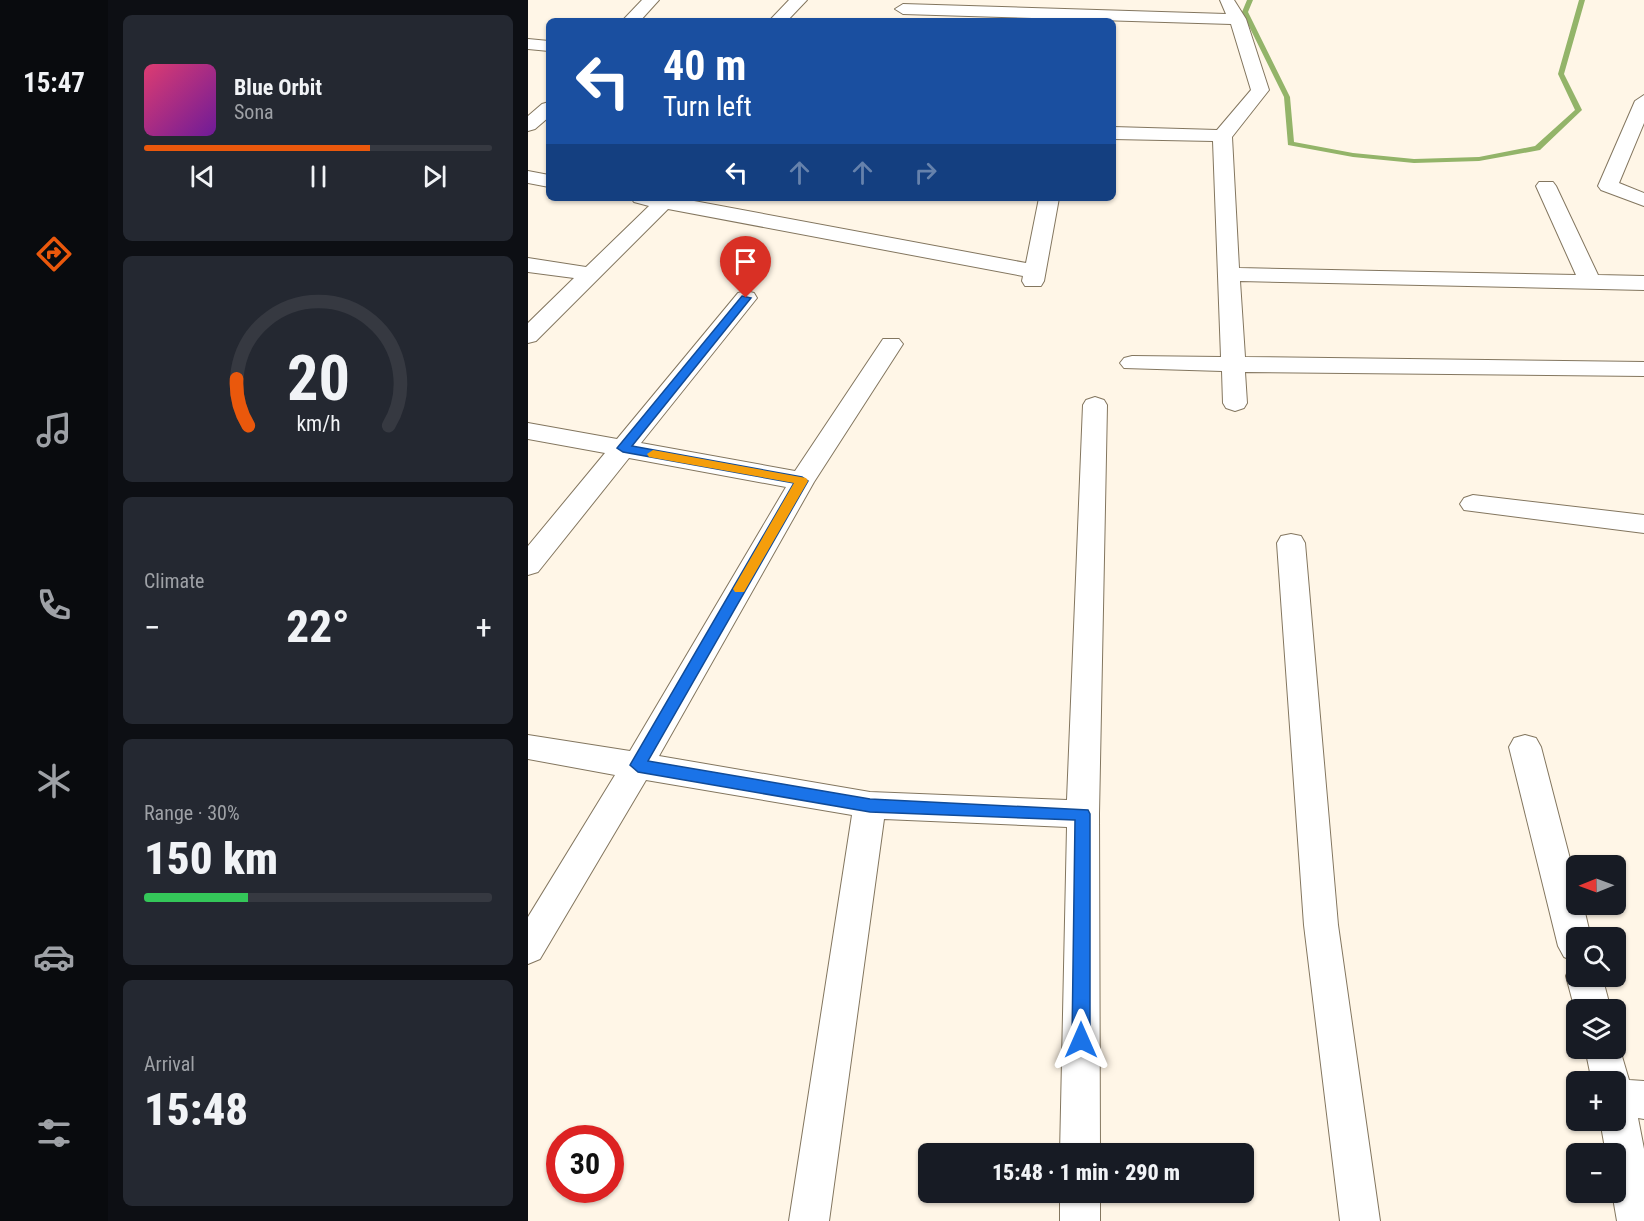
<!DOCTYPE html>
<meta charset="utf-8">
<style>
:root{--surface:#171b24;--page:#242831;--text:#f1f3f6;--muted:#9ea1a6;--line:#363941;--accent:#ea580c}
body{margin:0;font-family:"Roboto Condensed",sans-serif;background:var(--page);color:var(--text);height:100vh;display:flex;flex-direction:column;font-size:22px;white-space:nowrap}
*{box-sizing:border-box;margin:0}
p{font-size:20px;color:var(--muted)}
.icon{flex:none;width:33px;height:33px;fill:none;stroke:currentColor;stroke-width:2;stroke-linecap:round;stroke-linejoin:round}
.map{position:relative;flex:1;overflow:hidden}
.sheet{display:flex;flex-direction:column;gap:15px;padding:15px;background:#0d0f14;width:420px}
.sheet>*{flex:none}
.hud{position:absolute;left:18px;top:18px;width:570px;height:183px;border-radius:9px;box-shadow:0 2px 4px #0004;background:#1a4fa0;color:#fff;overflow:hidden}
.needle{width:39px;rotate:269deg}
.fabs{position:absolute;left:1038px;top:855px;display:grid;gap:12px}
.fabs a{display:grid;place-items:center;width:60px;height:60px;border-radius:9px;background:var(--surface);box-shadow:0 2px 4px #0004;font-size:30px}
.speed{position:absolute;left:18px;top:1125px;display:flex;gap:12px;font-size:30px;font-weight:700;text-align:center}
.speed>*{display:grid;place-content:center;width:78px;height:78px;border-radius:50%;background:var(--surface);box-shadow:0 2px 4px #0004;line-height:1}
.speed .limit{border:9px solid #d22;background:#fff;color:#111}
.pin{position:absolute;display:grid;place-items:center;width:51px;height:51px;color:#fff;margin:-62px -26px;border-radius:50% 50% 50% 0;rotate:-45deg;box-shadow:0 0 6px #0007}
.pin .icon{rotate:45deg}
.me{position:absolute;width:66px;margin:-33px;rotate:0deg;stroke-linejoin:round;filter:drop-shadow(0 0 4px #0008)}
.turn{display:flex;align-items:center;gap:21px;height:126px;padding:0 18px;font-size:27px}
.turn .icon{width:78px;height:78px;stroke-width:2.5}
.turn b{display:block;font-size:42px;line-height:51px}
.lanes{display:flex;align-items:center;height:57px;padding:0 18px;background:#0003;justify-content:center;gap:30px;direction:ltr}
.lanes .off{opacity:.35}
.big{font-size:45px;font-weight:800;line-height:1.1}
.sheet .widget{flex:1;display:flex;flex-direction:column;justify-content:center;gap:9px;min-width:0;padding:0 21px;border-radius:9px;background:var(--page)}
.sheet .dial{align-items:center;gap:0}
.dial svg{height:156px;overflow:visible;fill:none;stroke:var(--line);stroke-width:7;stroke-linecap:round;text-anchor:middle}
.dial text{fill:var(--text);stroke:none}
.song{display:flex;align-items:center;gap:18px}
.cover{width:72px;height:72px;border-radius:9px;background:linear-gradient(135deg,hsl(340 70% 55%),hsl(280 70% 35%))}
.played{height:6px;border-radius:3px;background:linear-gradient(90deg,var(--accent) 65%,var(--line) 65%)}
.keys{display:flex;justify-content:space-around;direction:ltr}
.heat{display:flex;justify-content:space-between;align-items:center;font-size:33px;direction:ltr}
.charge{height:9px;border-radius:4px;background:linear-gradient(90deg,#34c759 30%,var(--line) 0)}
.trip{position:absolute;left:390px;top:1143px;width:336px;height:60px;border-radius:9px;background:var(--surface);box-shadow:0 2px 4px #0004;font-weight:800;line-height:60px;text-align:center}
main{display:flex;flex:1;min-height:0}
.menu{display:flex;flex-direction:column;width:108px;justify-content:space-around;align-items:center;background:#090b0e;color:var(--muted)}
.menu .icon{width:42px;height:42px}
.menu .active{color:var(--accent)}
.menu b{font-size:27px;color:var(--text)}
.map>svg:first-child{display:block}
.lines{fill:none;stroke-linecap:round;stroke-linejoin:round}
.stream{fill:#93b469;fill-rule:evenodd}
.street-casing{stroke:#83765f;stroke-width:2}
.street{fill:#fff;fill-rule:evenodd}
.route{fill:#1a73e8;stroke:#114b97;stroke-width:1.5}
.slow{fill:#f59e0b}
</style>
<main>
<nav class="menu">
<b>15:47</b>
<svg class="icon active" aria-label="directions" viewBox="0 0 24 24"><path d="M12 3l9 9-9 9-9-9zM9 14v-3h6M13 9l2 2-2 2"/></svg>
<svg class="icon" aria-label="music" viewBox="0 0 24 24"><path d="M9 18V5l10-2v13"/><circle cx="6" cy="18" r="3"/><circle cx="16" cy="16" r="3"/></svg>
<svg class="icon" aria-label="phone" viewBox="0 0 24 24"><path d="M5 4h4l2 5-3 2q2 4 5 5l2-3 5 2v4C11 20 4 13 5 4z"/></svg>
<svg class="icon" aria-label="climate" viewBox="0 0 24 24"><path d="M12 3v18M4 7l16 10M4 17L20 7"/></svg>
<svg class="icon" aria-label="car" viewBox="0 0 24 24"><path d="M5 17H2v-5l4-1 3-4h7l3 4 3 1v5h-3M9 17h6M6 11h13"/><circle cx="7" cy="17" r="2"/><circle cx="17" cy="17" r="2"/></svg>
<svg class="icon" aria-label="filters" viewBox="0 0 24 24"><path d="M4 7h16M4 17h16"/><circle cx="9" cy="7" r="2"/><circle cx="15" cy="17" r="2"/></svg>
</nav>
<section class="sheet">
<div class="widget">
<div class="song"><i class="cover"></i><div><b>Blue Orbit</b><p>Sona</p></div></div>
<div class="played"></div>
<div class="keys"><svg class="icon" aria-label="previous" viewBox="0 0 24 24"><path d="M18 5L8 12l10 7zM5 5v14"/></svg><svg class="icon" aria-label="pause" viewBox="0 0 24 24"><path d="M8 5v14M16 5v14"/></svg><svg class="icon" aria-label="next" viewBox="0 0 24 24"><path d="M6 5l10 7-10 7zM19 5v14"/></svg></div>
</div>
<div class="widget dial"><svg viewBox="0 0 100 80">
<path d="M14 69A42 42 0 1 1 86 69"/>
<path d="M14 69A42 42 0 0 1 8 45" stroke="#ea580c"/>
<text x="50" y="56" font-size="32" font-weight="700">20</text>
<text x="50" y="72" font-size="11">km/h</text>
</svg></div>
<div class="widget"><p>Climate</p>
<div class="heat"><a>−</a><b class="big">22°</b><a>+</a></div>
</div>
<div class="widget"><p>Range · 30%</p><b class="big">150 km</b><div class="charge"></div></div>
<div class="widget"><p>Arrival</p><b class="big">15:48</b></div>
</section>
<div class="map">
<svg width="1116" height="1221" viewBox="0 0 1116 1221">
<rect width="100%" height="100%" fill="#fff6e7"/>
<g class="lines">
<!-- stream -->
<path class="stream" d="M719,0h6l-5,12 42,85 4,45 59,11 61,6 65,-2 56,-11 40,-36 -17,-36 21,-74h6l-21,74 18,36 -42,40 -61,11 -65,2 -61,-6 -65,-12 -4,-48 -42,-85z"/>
<defs>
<path id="street" d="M114,0h17l-19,21h-18z
M261,0h18l-20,21h-18z
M692,0h14l12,19 23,71 -37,47 7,131 337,7 -40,-89 3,-4h14l3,4 42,89 46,1v14l-404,-9 5,76 399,5v14l-399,-4 2,31 -3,5 -9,3 -9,-3 -3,-5 -1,-32 -98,-3 -4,-5 4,-5 8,-2 89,1 -8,-216 -100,-2v-12l104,3 34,-40 -20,-66 -328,-10 -8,-5 8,-5 323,10z
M0,39l21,2v10l-21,-2z
M1116,95v28l-25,60 25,10v13l-43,-16 -3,-4 37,-85z
M21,102v15l-14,12 -7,2v-15l14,-12z
M0,171l21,4v12l-21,-4z
M103,198h47l348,65 13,-65h20l-15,83 -3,5h-16l-3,-5 1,-5 -355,-67 -132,132 -8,2v-20l46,-45 -46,-6v-14l58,9 63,-61 -15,-4z
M218,291l8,2 3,5 -116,145 154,28 88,-132h16l4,5 -89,138 -155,274 211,36 197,8 16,-395 3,-5 9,-3 9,3 3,5 -8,409 1,340h-40l7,-327 -183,-8 -55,402h-40l63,-406 -206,-35 -106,179 -12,5v-47l87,-142 -87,-16v-24l102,16 156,-264 -157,-29 -91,114 -10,3v-29l77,-93 -77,-14v-16l89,16 121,-146z
M945,495l171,20v18l-180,-23 -4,-6 4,-6z
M763,534l10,2 4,7 33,382 42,296h-40l-36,-296 -27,-382 4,-7z
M997,735l11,3 5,9 35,135v22h7l8,34h-15v24l-12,-5 -6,-11 -49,-199 5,-9z
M1048,963v13h26l9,34h-35v4l-10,-38 5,-12z
M1088,1036l13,44 15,1v38l-6,-1 6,31v72h-27l-5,-29h4v-38h-10l-6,-34h16v-38h-24l-7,-34h31z
M532,1192h40v29h-40z"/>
</defs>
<!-- street casing -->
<use href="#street" class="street-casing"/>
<!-- street -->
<use href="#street" class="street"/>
</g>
<!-- route -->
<path class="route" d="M214,296l9,2 -119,148 170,31 6,4 -160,280 222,38 218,11 2,4v226l-3,6 -6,3 -6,-3 -3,-6 3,-220 -205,-8 -232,-40 -8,-7 164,-282 -171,-31 -6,-4z"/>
<!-- slow -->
<path class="slow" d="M125,450l153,28 2,3 -64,111h-9l-2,-3 61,-106 -145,-26 -2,-3z"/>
</svg>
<div class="fabs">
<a><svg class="needle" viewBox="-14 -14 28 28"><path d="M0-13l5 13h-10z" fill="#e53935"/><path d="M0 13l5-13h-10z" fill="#9ea1a6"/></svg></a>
<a><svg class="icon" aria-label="search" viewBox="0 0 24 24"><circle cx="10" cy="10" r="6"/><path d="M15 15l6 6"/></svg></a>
<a><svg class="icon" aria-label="layers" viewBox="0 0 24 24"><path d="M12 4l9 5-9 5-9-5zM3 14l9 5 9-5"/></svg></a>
<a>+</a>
<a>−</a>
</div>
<div class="speed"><div class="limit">30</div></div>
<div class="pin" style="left:218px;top:298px;background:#d93025"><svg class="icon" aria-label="arrive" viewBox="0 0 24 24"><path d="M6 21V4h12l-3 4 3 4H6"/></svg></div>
<svg class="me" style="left:553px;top:1040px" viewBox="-20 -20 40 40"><path d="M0-17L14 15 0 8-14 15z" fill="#1a73e8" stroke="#fff" stroke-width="4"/></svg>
<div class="trip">15:48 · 1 min · 290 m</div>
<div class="hud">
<div class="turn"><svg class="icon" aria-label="left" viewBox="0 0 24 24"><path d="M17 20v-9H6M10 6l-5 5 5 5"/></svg><div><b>40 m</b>Turn left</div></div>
<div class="lanes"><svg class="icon" aria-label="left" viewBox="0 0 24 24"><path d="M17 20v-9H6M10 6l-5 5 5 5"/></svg><svg class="icon off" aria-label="ahead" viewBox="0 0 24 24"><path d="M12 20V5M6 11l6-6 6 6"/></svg><svg class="icon off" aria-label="ahead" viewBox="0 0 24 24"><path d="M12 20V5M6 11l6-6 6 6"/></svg><svg class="icon off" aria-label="right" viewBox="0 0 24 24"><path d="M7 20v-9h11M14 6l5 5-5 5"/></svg></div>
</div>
</div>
</main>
